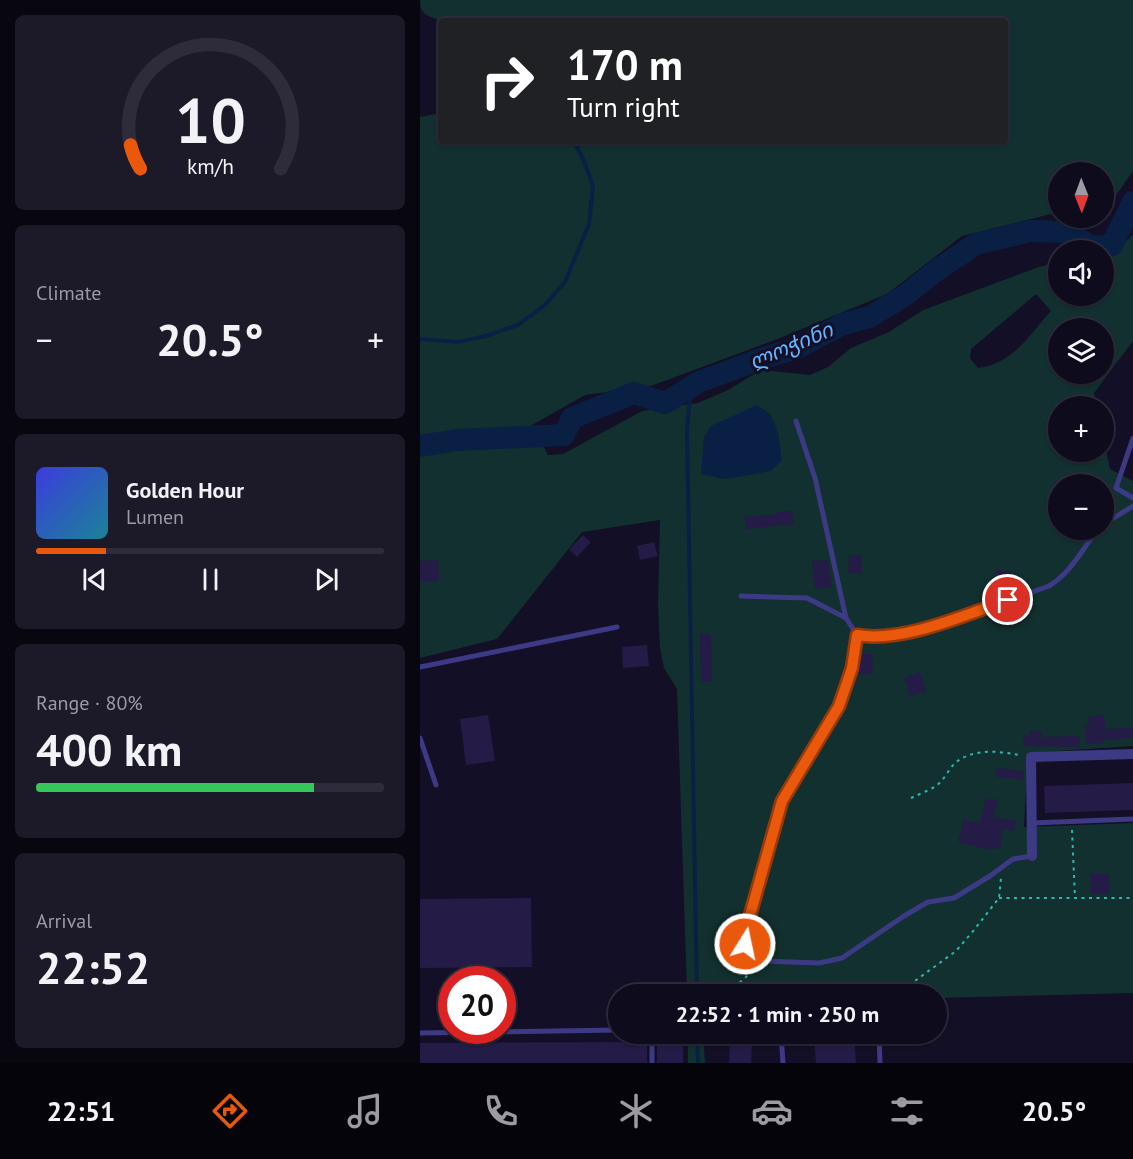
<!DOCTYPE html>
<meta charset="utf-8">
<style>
:root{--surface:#0e0b1c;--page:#1c1929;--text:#f1f3f6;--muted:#9b9ba3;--line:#2e2b3b;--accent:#ea580c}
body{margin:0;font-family:"PT Sans","Noto Sans Georgian",sans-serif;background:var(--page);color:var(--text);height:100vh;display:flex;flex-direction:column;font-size:22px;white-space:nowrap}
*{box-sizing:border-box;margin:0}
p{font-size:20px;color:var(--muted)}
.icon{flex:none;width:33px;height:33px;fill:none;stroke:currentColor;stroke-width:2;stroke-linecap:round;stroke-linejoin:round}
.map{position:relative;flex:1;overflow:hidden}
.sheet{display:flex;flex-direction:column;gap:15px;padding:15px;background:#08060f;width:420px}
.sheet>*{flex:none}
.top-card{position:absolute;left:18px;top:18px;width:570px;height:126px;border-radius:6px;box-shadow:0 2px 4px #0004,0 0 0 2px var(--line);background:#202124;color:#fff;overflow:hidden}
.needle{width:39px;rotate:179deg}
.controls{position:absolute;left:628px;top:162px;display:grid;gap:12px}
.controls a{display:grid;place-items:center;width:66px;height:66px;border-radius:50%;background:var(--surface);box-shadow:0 2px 4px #0004,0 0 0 2px var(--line);font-size:30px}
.speed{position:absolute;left:18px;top:966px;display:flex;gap:12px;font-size:30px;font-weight:700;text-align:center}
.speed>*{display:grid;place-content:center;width:78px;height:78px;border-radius:50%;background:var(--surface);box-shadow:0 2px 4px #0004,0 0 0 2px var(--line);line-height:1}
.speed .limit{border:9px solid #d22;background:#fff;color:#111}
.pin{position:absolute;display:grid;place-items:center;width:51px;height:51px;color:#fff;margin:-26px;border:3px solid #fff;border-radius:50%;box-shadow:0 2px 6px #0007}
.me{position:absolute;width:66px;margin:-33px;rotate:10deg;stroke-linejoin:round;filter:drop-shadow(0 0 4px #0008)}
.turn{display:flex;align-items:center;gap:21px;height:126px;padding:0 30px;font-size:27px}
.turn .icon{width:78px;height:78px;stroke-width:2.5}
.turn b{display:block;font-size:42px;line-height:51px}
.big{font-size:45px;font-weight:700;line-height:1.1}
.sheet .widget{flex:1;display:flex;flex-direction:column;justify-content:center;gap:9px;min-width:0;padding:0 21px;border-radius:9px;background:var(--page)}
.sheet .dial{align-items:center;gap:0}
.dial svg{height:156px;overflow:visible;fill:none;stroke:var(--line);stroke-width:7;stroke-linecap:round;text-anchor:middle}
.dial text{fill:var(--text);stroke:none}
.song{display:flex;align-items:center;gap:18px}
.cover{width:72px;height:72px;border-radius:9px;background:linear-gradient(135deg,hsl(240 70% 55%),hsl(190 70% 35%))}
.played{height:6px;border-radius:3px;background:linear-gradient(90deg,var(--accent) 20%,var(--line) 20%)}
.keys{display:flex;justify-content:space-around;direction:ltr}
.heat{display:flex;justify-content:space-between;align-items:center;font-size:33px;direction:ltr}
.charge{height:9px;border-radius:4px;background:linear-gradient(90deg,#34c759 80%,var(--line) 0)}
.trip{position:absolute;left:188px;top:984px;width:339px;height:60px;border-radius:30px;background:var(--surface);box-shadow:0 2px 4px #0004,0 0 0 2px var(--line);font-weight:700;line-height:60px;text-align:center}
.menu{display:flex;height:96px;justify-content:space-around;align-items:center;background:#06040b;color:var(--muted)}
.menu .icon{width:42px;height:42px}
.menu .active{color:var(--accent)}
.menu b{font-size:27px;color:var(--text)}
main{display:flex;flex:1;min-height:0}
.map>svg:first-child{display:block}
.green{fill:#12302f;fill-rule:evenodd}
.water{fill:#0a1f44}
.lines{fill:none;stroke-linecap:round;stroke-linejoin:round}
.stream{stroke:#0a1f44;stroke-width:4}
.river{stroke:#0a1f44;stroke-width:22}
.building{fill:#241b47}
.path{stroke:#2fb8b0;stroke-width:2;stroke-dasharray:3 4.5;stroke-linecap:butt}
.lane{stroke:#3d3a85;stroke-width:5}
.street{stroke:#3d3a85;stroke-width:10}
.route-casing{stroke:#983908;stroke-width:15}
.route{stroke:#ea580c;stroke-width:10}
.labels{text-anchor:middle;stroke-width:6;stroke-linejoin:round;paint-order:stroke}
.water-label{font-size:21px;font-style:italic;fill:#62b6ff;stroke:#130f26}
</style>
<main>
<section class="sheet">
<div class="widget dial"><svg viewBox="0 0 100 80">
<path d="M14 69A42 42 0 1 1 86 69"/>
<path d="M14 69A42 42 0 0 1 9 57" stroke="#ea580c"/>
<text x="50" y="56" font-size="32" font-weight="700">10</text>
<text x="50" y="72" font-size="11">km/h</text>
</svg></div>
<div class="widget"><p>Climate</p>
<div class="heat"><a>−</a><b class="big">20.5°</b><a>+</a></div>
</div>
<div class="widget">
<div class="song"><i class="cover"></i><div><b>Golden Hour</b><p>Lumen</p></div></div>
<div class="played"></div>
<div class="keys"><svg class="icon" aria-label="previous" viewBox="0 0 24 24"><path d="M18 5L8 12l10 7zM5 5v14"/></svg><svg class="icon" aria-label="pause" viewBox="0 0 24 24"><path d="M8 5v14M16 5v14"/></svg><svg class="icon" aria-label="next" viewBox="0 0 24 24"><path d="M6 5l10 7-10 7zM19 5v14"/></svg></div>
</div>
<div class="widget"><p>Range · 80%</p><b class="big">400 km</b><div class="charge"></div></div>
<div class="widget"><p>Arrival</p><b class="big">22:52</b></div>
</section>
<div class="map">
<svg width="713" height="1063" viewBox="0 0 713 1063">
<rect width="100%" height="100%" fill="#130f26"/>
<!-- green -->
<path class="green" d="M0,0h713v171l-21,30 -8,2v-31h-45v40l-97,24 -75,58 -107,44 -129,48 -66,9 -53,30 16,30 15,-1 79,-43 56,-8 30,-13 33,-20 49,5 18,-8 23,-19 38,-16 34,-22 116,-43 20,-5v34h45v-41l15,-6 14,-15v107l-39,52 3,13h-38v46h45v-11l6,28 23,12v265l-105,7 -4,74 109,-4v170l-197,5v-4h-49l-17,-11 -84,11h-99l-10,-305 -13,-21 -4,-20 -2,-44 2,-84 -78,12 -85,107 -77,19v-541l21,-4v28h564v-120h-564c-13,-6 -21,-5 -21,-21zM616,294l15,17c-22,24 -38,53 -73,57l-8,-10 1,-9zM639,328h45v46h-45zM639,484h45v46h-45z
M268,1034h15l2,29h-17z"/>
<!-- water -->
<path class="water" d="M337,405l13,9 8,18 4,28 -11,11 -22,4 -24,4 -24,-5 3,-37 7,-11z"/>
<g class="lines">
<!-- stream -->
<path class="stream" d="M0,339l37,3 29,-6 32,-11 27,-20 20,-23 24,-58 4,-38 -9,-25 -10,-20
M277,994l-10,-564 3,-33 9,-15
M277,1034l1,29"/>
<!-- river -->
<path class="river" d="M0,446l37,-6 107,-5 8,-17 62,-25 31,10 34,-21 62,-23 36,-11 46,-24 27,-7 37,-23 30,-24 39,-26 54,-13 37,1 26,15 19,-2 21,-43"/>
</g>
<!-- building -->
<path class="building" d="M372,510l2,14 -48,5 -1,-12 33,-3v-2z
M163,535l8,7 -14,15 -8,-8z
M234,542l4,14 -18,4 -3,-14z
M429,555h13v19l-14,-1z
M18,560l1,21h-19v-20z
M408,560l4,27 -17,2 -3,-28z
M577,569l14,3 -3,17 -14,-3z
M280,634h11l1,48h-11z
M227,645l2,21 -26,2 -1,-21z
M439,654h14l-1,21 -14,-1z
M500,672l6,19 -16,5 -6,-18z
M68,715l7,46 -29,4 -6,-46z
M684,715l2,14 27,-1v10l-24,2 -6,1v2l-17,1 -1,-18 4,-1 -1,-8z
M609,731l13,1 -1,5 38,-1 1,11 -57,-1 1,-11h5z
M577,768l27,3v9l-28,-3z
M713,783v27l-88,3 -1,-27z
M566,798l12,2 -4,17 22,4 -2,10 -11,-2 -3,20 -10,-1v2l-32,-8 6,-23 16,4z
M670,874h19v20h-18z
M111,898l1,69 -112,1v-69z
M243,1034h20v29h-26v-21h6z
M394,1034h40l2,29h-40z
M310,1040l22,1 -1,22h-22z
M227,1042v21h-227v-20z"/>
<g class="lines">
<!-- path -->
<path class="path" d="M491,798c8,-4 18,-7 26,-13 8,-6 11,-15 18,-22 18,-15 44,-12 64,-8
M652,830l3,68
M579,898h134
M292,994l24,-8 20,-18
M477,994l59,-43 18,-21 25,-32 2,-20"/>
<!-- lane -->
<path class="lane" d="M376,421l19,57 31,140 11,17c50,8 143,-32 192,-49 23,-14 32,-36 49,-56
M713,438l-17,50 17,10
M684,524l29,-18
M321,596l66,2 39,20
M437,635c-3,24 -7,50 -18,72 -16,32 -42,61 -57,95 -15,36 -24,85 -35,124l-2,18 4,10 13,7 57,2 23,-5 62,-42 24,-14 26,-4 36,-22 23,-17 19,-3
M0,667l197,-40
M0,738l16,47
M612,823l101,-4
M30,1001l2,4
M0,1033l198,-3
M230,1034l2,4v25
M361,1034l2,29
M459,1034l1,29"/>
<!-- street -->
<path class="street" d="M612,856l-1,-99 102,-3"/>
</g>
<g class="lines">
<defs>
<path id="route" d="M325,944l2,-18 35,-125 57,-95 13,-38 5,-33c45,8 108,-20 151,-35"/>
</defs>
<!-- route casing -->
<use href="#route" class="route-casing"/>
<!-- route -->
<use href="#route" class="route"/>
</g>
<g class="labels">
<!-- water labels -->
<g class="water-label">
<text transform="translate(371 346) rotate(-23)" y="7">ლოჭინი</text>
</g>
</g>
</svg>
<div class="controls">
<a><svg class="needle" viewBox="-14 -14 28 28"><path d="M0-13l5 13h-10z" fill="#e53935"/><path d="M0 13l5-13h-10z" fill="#9b9ba3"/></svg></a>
<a><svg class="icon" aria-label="sound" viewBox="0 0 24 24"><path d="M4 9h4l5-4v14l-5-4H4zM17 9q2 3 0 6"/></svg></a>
<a><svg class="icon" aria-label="layers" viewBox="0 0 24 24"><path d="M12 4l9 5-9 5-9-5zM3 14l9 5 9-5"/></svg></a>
<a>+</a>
<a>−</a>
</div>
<div class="speed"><div class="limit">20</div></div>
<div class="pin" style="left:588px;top:600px;background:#d93025"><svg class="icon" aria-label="arrive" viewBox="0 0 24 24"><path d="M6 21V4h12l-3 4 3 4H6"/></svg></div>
<svg class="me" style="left:325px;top:944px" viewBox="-20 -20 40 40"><circle r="17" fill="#ea580c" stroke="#fff" stroke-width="3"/><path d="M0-11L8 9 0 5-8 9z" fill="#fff"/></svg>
<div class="trip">22:52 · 1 min · 250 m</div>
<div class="top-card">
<div class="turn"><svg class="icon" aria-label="right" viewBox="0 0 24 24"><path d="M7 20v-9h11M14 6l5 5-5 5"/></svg><div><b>170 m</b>Turn right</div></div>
</div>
</div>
</main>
<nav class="menu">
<b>22:51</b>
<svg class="icon active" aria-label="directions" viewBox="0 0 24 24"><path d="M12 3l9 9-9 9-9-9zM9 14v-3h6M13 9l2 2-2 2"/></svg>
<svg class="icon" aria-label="music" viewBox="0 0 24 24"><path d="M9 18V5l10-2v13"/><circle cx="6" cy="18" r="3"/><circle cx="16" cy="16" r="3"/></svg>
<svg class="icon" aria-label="phone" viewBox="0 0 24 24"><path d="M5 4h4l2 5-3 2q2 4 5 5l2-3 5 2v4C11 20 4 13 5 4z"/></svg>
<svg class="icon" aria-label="climate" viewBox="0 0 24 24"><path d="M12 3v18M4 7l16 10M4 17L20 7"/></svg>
<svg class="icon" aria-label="car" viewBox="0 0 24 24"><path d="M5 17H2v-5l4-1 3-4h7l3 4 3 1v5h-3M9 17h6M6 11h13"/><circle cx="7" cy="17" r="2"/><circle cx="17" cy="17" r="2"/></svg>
<svg class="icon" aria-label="filters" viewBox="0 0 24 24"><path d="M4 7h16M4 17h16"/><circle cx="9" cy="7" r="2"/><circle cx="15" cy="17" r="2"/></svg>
<b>20.5°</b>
</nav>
